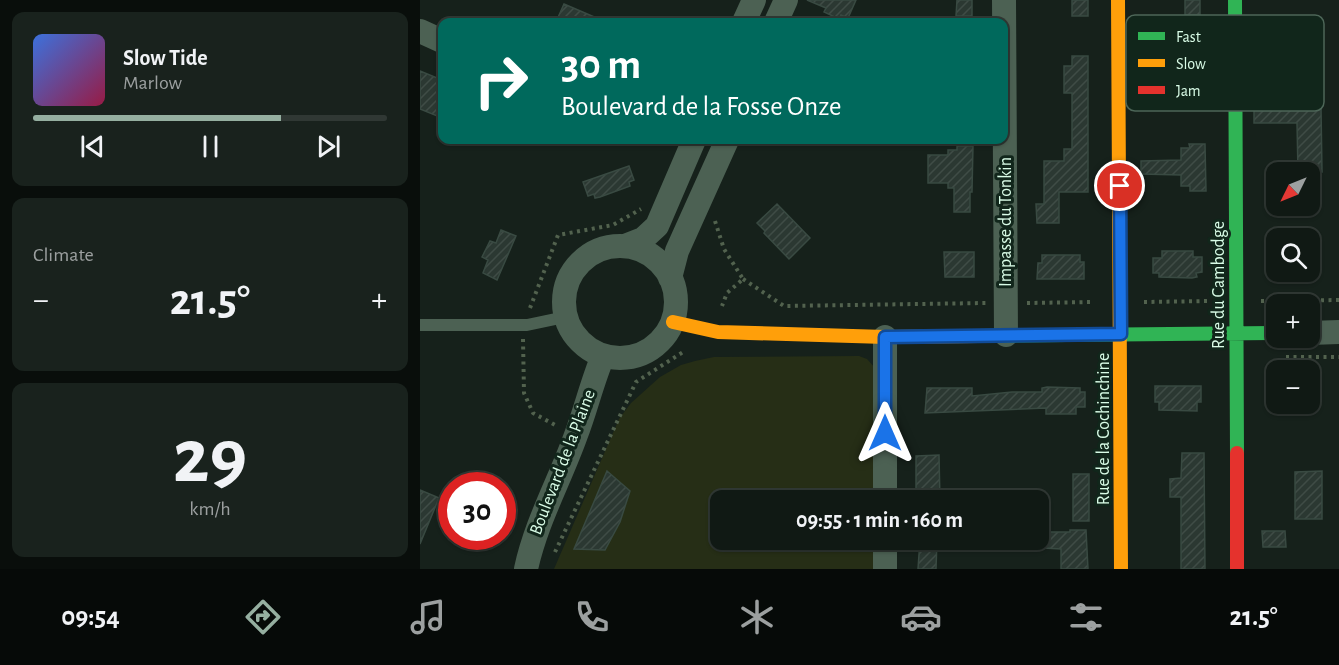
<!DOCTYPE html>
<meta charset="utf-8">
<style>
:root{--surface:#101914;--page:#19221d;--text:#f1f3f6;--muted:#9ca0a0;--line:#303834;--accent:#95afa0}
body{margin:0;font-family:"Alegreya Sans",sans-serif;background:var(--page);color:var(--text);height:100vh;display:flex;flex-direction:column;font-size:22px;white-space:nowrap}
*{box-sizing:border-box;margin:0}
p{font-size:20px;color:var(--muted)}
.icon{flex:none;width:33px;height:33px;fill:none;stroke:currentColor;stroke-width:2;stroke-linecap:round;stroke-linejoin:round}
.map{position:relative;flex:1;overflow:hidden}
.side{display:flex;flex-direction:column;gap:12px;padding:12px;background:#090e0b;width:420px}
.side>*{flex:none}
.top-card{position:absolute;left:18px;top:18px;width:570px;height:126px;border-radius:12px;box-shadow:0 2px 4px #0004,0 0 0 2px var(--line);background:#00695c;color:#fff;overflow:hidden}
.needle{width:39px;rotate:227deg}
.controls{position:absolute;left:846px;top:162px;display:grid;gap:12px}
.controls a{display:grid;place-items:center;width:54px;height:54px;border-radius:12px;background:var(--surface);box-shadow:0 2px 4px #0004,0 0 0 2px var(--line);font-size:30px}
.speed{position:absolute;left:18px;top:472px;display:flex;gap:12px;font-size:30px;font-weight:700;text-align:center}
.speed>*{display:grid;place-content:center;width:78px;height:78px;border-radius:50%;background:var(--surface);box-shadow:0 2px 4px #0004,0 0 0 2px var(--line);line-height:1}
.speed .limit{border:9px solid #d22;background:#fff;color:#111}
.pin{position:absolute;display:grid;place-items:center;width:51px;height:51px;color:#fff;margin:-26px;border:3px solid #fff;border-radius:50%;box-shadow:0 2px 6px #0007}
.me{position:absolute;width:66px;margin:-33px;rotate:0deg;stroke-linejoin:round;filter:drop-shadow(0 0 4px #0008)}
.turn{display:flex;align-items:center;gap:21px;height:126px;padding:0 24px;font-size:27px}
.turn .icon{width:78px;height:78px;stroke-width:2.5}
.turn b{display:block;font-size:42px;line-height:51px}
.big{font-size:45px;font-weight:700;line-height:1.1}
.side .widget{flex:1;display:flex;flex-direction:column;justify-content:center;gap:9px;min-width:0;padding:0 21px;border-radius:12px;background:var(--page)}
.side .dial{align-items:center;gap:0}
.dial b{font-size:78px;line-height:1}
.song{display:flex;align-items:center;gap:18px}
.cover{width:72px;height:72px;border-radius:9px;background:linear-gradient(135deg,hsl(220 70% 55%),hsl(340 70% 35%))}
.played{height:6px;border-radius:3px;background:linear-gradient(90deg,var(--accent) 70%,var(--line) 70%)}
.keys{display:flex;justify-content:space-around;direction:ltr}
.heat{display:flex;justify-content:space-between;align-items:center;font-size:33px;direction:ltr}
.trip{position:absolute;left:290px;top:490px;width:339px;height:60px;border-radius:12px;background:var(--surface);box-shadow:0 2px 4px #0004,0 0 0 2px var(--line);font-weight:700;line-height:60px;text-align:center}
.tab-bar{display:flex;height:96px;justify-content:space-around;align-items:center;background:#060a08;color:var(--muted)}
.tab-bar .icon{width:42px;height:42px}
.tab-bar .active{color:var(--accent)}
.tab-bar b{font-size:27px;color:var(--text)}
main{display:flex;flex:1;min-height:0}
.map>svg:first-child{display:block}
.pitch{fill:#262e16}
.building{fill:url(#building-hatch);stroke:#394a42;stroke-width:1.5}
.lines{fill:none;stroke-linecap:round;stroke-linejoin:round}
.path{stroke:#52624e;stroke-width:4;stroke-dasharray:3 4.5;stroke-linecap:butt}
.lane{stroke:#4c6153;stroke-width:12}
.street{stroke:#4c6153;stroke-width:24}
.fast{stroke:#30b455;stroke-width:14}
.slow{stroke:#ff9f0a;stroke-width:14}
.jam{stroke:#e5322d;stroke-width:14}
.route-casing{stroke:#114b97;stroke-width:15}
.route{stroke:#1a73e8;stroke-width:10}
.labels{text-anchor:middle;stroke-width:6;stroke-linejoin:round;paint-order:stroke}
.street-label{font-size:18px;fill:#d9fce7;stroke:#11261b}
.key{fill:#11261b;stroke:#4d6658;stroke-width:1.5}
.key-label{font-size:16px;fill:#d9fce7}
</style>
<main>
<section class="side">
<div class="widget">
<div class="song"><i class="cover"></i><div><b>Slow Tide</b><p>Marlow</p></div></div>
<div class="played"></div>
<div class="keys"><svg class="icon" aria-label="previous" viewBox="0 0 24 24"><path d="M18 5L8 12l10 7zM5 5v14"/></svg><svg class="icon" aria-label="pause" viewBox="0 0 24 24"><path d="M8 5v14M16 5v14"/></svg><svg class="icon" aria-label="next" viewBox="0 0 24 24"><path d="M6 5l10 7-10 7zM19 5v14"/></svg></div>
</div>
<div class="widget"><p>Climate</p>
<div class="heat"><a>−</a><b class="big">21.5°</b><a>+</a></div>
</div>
<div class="widget dial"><b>29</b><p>km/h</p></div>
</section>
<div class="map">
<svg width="919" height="569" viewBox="0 0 919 569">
<defs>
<pattern id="building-hatch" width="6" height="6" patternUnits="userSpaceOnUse" patternTransform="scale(1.5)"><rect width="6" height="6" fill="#2b3832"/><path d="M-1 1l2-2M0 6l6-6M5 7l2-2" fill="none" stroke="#3f4c46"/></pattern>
</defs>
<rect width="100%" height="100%" fill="#16211b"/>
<!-- pitch -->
<path class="pitch" d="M439,356l8,3 9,10v132h-156v39h156v29h-322l65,-150 12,-16 29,-26 21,-12 14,-4 19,-4z"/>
<!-- building -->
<path class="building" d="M387,0h49l-8,18 -7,-3 -2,4 -15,-7 2,-4z
M537,0h15v16h-16z
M652,0h16v16h-16z
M765,0h15v15h-15z
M144,4l42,18h-50z
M834,18h22l1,90h44l1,64h-24l-1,-49h-43z
M652,56h16v136h-29v31h-22l-1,-19h8v-43h20v-12h8v-56h-8v-27h8z
M0,71l22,9v38l-22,-9z
M769,144h16l1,47h-16v-5h-9v-11l-40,-1v-13l40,-1v-12h9z
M537,146h16l-1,46h-2v20h-16v-24h-6v-5h-20v-28h20v-5h9z
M209,166l5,14 -5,2 1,4 -30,11 -5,1 -1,-4 -6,2 -5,-14z
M357,204l33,34 -21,21 -25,-26 1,-2 -8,-8z
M81,230l15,6 -19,44 -14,-7 5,-13 -6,-3 8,-16 6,2z
M742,251h31v6h9v15l-6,1 1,4 -5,1 -33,-1v-4h-6v-15h9z
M524,252h30v25h-29z
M622,255h38v7h4v17h-47l1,-16h4z
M735,386h46v16h-4v9l-38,-1v-8h-4z
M627,387l33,1v4h5v15h-9v7h-30v-6l-121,5 2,-25h45v8l40,-4h30v-4z
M762,453h22l1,116h-24v-72h-11v-18l11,-1z
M519,455l1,46h-24v-45z
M187,471l23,20 -10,31 -15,28 -31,-1z
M902,471v48h-27v-47z
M653,474h16v47h-16z
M0,490l19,8 -19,46z
M650,530h16l2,39h-27v-20l-17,-1 -1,-16h27z
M842,531h23l1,16h-23z
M500,540h17l-1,29h-18z"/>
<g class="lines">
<!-- path -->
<path class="path" d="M295,221l9,28 19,30 -16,14 -5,13
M323,279l41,27 202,-3
M841,301l78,-1
M724,302l67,-1
M607,303l67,-1
M110,308l28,-73 55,-10 28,-16
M103,339l1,54 9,20 24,13
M866,357h53
M135,552l81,-170 47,-30"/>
<!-- lane -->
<path class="lane" d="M0,325h107l38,-8"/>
<!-- street -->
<path class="street" d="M584,0l2,335
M324,22l10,-22
M356,22l10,-22
M0,31l22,10
M205,246l18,-7 14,-13 37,-86
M144 302a56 56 0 1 1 112 0a56 56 0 1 1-112 0Z
M250,278l7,-27 50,-111
M890,333l29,-1
M465,501v-164
M106,569c10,-47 34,-89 50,-134 10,-26 16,-53 27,-79
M465,569v-29"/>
<!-- fast -->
<path class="fast" d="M815,0l2,453
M558,336l298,-3"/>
<!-- slow -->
<path class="slow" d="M698,0l3,569
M253,322l45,10 167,5 93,-1"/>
<!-- jam -->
<path class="jam" d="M817,453v116"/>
</g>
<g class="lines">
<defs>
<path id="route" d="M465,433v-96l236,-3 -1,-148"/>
</defs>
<!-- route casing -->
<use href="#route" class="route-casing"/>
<!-- route -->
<use href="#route" class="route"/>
</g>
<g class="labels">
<!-- street labels -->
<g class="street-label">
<text transform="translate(585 222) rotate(-90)" y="6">Impasse du Tonkin</text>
<text transform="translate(798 285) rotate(-90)" y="6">Rue du Cambodge</text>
<text transform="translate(683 429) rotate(-90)" y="6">Rue de la Cochinchine</text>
<text transform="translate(142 462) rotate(-69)" y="6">Boulevard de la Plaine</text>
</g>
</g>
<!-- legend -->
<rect x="706" y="15" width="198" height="96" rx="9" class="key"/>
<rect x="718" y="32" width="27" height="8" fill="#30b455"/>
<rect x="718" y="59" width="27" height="8" fill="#ff9f0a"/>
<rect x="718" y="86" width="27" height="8" fill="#e5322d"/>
<g class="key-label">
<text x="756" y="42">Fast</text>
<text x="756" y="69">Slow</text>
<text x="756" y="96">Jam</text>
</g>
</svg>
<div class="controls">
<a><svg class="needle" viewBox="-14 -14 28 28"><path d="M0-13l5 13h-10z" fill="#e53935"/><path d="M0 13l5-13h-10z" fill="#9ca0a0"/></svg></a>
<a><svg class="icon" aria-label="search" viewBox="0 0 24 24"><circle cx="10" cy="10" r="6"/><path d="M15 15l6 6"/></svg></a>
<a>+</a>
<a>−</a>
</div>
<div class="speed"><div class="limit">30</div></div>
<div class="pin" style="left:700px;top:186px;background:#d93025"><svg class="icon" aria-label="arrive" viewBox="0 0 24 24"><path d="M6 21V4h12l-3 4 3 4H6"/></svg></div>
<svg class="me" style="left:465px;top:433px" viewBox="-20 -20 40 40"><path d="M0-17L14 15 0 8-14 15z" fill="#1a73e8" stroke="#fff" stroke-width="4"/></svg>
<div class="trip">09:55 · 1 min · 160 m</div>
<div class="top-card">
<div class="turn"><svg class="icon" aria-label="right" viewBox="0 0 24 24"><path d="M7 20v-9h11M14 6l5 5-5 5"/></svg><div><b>30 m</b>Boulevard de la Fosse Onze</div></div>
</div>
</div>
</main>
<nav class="tab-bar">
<b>09:54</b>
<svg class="icon active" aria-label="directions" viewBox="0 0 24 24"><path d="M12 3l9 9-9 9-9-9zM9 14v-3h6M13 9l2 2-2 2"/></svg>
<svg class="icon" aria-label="music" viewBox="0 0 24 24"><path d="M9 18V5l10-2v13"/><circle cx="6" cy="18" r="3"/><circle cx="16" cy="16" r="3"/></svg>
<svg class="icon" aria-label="phone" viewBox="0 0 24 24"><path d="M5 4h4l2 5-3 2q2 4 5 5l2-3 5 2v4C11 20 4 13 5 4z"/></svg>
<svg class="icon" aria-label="climate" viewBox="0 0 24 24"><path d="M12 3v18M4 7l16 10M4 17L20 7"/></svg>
<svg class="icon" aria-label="car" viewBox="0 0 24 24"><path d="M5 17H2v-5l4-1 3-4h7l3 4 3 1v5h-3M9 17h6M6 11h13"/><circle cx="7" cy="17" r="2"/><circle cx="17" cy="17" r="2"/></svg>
<svg class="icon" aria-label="filters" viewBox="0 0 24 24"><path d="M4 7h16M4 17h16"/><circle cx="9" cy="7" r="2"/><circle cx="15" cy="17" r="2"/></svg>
<b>21.5°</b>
</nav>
